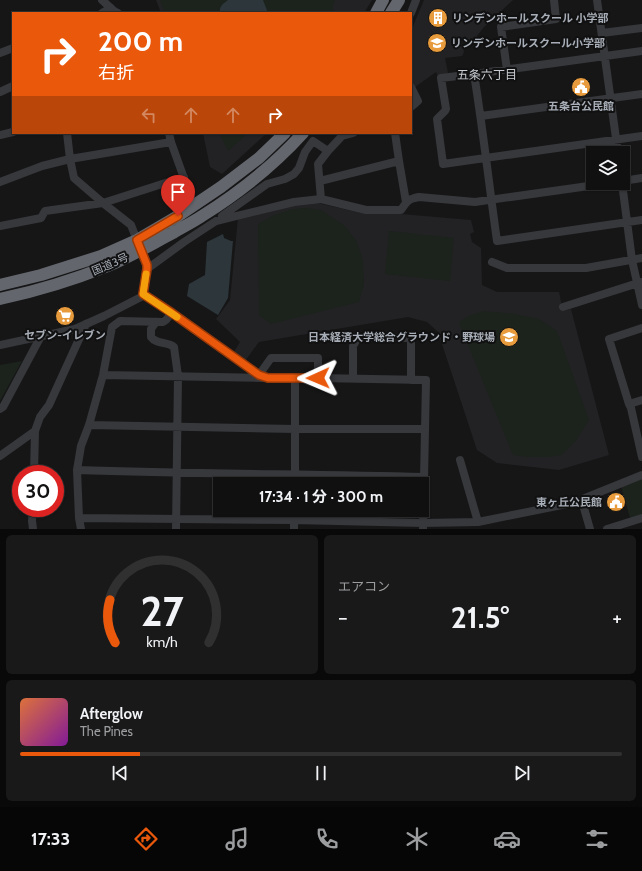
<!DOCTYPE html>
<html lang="ja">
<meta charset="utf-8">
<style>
:root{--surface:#101011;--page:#19191a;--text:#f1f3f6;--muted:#9c9d9f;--line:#303031;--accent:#ea580c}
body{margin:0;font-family:Cabin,"Noto Sans JP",sans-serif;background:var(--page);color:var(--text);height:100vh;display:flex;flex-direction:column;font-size:15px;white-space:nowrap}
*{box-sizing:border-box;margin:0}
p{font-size:13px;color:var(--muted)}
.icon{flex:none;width:22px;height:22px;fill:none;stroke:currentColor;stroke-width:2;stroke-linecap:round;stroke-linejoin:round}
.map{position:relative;height:529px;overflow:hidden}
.drawer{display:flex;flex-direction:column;gap:6px;padding:6px;background:#090909;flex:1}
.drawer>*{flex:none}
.hud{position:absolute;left:12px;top:12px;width:400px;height:122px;border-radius:0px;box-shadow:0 1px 3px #0004,0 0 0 1px var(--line);background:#ea580c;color:#fff;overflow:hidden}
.buttons{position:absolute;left:586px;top:146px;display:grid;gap:8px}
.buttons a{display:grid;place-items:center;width:44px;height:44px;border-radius:0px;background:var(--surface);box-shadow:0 1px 3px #0004,0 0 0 1px var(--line);font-size:20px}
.speed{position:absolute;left:12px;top:465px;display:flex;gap:8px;font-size:20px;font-weight:700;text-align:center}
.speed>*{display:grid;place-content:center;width:52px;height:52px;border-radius:50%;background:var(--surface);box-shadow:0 1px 3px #0004,0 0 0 1px var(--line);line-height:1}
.speed .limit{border:6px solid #d22;background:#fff;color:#111}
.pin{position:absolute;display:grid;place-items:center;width:34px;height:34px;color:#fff;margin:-41px -17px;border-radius:50% 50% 50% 0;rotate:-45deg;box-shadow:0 0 4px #0007}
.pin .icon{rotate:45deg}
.me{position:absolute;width:44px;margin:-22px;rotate:269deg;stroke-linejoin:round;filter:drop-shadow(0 0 3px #0008)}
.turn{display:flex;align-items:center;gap:14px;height:84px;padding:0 20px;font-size:18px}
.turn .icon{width:52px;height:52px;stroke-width:2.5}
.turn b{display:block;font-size:28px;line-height:34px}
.lanes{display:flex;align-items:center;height:38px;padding:0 20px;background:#0003;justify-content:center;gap:20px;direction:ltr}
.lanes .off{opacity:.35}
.big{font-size:30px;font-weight:700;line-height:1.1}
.drawer .widget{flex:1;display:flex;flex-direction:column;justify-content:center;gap:6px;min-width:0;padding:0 14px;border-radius:6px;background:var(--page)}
.drawer .dial{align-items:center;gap:0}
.dial svg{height:104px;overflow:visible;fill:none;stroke:var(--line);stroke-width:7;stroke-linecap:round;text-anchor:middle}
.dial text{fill:var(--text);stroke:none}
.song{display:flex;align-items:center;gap:12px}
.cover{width:48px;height:48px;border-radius:6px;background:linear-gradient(135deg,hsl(20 70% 55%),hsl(290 70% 35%))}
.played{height:4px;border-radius:2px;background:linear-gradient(90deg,var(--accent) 20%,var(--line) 20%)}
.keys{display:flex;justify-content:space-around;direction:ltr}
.heat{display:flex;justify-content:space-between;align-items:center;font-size:22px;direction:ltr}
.drawer .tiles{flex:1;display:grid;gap:6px;grid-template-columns:1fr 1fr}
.widget:last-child{grid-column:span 2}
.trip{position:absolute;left:213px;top:477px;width:216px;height:40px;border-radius:0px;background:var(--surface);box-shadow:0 1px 3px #0004,0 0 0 1px var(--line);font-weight:700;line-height:40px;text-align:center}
.dock{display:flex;height:64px;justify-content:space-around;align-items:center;background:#060607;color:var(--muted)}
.dock .icon{width:28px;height:28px}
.dock .current{color:var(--accent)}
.dock b{font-size:18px;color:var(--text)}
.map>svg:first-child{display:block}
.built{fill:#222224}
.green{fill:#1c221c}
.water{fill:#2c363b}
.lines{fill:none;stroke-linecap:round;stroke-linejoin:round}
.minor{stroke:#37383c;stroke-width:8}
.highway{stroke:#63676d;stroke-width:12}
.route-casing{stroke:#983908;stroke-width:10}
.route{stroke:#ea580c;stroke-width:7}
.slow{stroke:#f59e0b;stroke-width:7}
.labels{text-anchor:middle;stroke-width:4;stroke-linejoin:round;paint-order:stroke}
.poi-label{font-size:11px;font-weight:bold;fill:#a8aeb7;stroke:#111112;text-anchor:start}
.street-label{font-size:11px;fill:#a8aeb7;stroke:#111112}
.neighbourhood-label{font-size:12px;fill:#c9cdd3;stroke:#111112}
</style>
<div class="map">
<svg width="642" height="529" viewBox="0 0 642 529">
<rect width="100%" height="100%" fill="#161617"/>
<!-- built -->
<path class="built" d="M156,0h216l-8,13h-203z
M424,0h89l-29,27 -7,9 1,3 -9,5 -4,-3 -3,1 2,10 -2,4 -17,2 3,15 -10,3 -2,-4 -21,15 -4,-8v-48z
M203,133h64l-45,41 -12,-7z
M317,203l49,11h35l70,6 3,12 -4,2 2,8 9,6 1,37 15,7h62l4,19 8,-2 38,146 -50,15 -62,-7 -20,-13 -39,-118 -11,-10 -19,-5 -149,25 -14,19 -11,-9 6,-10 -24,-23 14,-19 8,-82 54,-14z"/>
<!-- green -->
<path class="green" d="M160,0h175l-2,5v8h-168z
M219,133h29l-20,18z
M305,208l16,2 24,16 12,16 6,19 1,23 -5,18 -88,22 -12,-9 -1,-91 16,-9 15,-5z
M389,231l65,7 -4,43 -65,-7z
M483,311l32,3 24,5 18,12 32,89 -14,22 -13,13 -14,2h-21l-14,-2 -54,-132 7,-6z
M22,361l-22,40v-36z
M642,478v37l-12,3 -9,-32z"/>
<!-- water -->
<path class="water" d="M228,0h35l5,13h-48c-1,-7 3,-9 8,-13z
M223,234l1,4 7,3h2l-5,57 -10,17 -31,-19 2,-12 16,-9 2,-33z"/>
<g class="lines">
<!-- minor -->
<path class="minor" d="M102,0l12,11 4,2
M597,0l21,153
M102,13l9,-5
M411,13l5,-13
M602,33l40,-5
M642,51l-168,23c9,55 15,111 23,167l145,-21
M0,53l13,-5
M507,70l-6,-43 55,-8 -2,-19
M474,74l-33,4 5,31 -1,2 -8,8 6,45 199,-28
M411,87l7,14 -7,6
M0,92l13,-6
M481,116l161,-22
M169,133l2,9 23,64
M395,133l4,28 7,41
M0,135l13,-3
M320,181l79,-20
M623,181l19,-3
M0,182l42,-16 28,-7 101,-17
M622,183l10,77 10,45
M321,199l-3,-35 10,-13 14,-15 11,-3
M222,216l45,-32 18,-5 9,-5 5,-6 6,-16 8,-11 15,10
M0,226l41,-8 4,-7 58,-8 81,-26
M492,262l15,6h79l56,-10
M147,269l37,-27 32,-21 78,-19 27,-3 45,11h35c6,-9 7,-11 18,-13l56,5 135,-19
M143,294l29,19 87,62 9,3h50l108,2 -3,149
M563,307l78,-25
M156,322l-5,7v8c6,8 16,4 23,10l4,29 -2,153
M642,328l-33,11 20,65 2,4 11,49
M0,345l75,-16 29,-13 37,-19 3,-6 3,-22v-4l-16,-40 -28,-22 -29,-25 -4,-19 -3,-26
M103,375l160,3
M259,375l12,-17h47v20
M353,378v-32l5,-9 53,1v42
M629,404l13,-4
M0,409l3,-2 38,-71
M89,425l206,4h130
M0,456l35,-25
M460,460l18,62
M77,470c116,4 231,4 347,7
M34,474l1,-43 5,-14 9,-12 37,-81
M295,484v-106
M582,501l8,28
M33,508l-1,13 1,8
M79,518l215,2 129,3 55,-1 104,-21 3,-3 57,-23
M81,529l-2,-11 -2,-48 4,-24 8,-21 14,-50 9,-48 8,-6 43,1 3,-2 6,-7
M294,529v-19
M607,529l35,-11"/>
<!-- highway -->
<path class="highway" d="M376,13l7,-13
M391,13l8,-13
M0,285l41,-10 60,-19 36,-16 41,-24 43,-29 38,-29 26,-25
M0,299c37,-8 73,-19 108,-33 22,-9 44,-22 65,-33 10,-6 20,-11 29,-17 35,-22 73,-52 101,-83"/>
</g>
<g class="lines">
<defs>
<path id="route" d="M178,216l-41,24 10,25v4l-4,25 29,19 87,62 9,3h50"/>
</defs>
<!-- route casing -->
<use href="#route" class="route-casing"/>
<!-- route -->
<use href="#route" class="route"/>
<!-- slow -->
<path class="slow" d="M146,274l-3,20 34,23"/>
</g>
<!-- icons -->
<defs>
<symbol id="building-disc" viewBox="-11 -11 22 22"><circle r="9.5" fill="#e89b3d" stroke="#111112"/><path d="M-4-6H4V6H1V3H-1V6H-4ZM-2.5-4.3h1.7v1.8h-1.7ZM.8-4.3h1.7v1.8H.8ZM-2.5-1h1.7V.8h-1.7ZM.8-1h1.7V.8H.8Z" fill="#fff"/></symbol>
<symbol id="school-disc" viewBox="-11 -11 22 22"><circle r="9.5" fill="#e89b3d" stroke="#111112"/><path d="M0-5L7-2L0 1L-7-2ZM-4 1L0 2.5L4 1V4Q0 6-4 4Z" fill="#fff"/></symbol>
<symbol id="civic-disc" viewBox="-11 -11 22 22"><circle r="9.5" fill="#e89b3d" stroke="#111112"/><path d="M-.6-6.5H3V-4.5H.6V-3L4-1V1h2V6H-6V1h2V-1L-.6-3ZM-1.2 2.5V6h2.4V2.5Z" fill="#fff"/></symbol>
<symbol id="supermarket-disc" viewBox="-11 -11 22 22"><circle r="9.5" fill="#e89b3d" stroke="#111112"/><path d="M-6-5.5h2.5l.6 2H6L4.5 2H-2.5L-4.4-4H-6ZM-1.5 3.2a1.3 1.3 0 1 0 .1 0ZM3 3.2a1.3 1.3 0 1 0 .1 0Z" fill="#fff"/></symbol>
<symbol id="university-disc" viewBox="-11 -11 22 22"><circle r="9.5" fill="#e89b3d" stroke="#111112"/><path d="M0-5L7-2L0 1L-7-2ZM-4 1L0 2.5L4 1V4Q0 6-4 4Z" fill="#fff"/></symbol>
</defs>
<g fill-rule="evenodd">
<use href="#building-disc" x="427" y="7" width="22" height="22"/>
<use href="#school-disc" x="426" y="32" width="22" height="22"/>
<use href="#civic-disc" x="570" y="76" width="22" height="22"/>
<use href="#supermarket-disc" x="54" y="305" width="22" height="22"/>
<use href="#university-disc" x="498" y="326" width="22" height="22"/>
<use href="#civic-disc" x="605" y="491" width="22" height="22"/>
</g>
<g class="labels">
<!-- poi labels -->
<g class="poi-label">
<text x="452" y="22">リンデンホールスクール 小学部</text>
<text x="451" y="47">リンデンホールスクール小学部</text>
<text x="581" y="110" text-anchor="middle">五条台公民館</text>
<text x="65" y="339" text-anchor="middle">セブン-イレブン</text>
<text x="495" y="341" text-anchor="end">日本経済大学総合グラウンド・野球場</text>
<text x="602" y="506" text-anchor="end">東ヶ丘公民館</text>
</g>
<!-- street labels -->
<g class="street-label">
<text transform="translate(110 264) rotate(-23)" y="4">国道3号</text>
</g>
<!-- neighbourhood labels -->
<g class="neighbourhood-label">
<text x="487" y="79">五条六丁目</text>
</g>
</g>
</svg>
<div class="buttons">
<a><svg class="icon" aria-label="layers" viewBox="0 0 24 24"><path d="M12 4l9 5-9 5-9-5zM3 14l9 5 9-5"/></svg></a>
</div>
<div class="speed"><div class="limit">30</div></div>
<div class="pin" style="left:178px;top:216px;background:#d93025"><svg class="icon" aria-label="arrive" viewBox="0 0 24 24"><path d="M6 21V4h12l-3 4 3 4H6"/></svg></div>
<svg class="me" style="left:318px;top:378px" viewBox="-20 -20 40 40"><path d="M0-17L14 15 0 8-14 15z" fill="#ea580c" stroke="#fff" stroke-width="4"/></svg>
<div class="trip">17:34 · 1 分 · 300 m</div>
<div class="hud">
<div class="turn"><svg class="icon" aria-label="right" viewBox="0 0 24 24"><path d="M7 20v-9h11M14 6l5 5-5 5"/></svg><div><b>200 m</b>右折</div></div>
<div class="lanes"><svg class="icon off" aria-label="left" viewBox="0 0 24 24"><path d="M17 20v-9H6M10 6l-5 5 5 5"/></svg><svg class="icon off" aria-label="ahead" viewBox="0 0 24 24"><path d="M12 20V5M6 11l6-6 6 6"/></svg><svg class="icon off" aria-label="ahead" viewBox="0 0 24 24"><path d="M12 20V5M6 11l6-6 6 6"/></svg><svg class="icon" aria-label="right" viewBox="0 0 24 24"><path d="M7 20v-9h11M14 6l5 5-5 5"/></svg></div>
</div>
</div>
<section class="drawer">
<div class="tiles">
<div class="widget dial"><svg viewBox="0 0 100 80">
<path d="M14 69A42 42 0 1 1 86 69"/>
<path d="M14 69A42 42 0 0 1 10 36" stroke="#ea580c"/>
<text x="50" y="56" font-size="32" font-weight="700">27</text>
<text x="50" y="72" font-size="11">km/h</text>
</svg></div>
<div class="widget"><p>エアコン</p>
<div class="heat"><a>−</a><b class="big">21.5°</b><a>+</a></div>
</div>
<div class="widget">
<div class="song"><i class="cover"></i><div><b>Afterglow</b><p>The Pines</p></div></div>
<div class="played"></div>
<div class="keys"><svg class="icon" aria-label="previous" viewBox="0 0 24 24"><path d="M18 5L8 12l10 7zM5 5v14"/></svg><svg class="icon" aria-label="pause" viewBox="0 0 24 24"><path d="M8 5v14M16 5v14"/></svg><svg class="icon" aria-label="next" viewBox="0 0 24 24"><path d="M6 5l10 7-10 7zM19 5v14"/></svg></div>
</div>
</div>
</section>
<nav class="dock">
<b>17:33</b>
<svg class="icon current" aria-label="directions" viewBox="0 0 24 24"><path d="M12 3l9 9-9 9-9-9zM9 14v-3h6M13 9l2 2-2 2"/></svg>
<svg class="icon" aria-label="music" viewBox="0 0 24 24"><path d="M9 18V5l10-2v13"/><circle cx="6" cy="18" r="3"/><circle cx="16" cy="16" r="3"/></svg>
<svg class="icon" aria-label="phone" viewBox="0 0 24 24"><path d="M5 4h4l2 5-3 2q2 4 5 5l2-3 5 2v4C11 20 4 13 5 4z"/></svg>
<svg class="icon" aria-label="climate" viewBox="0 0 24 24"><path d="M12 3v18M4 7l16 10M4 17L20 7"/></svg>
<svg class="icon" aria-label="car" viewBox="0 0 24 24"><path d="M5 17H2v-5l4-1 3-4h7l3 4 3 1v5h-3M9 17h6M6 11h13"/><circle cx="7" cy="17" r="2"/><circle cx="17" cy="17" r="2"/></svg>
<svg class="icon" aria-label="filters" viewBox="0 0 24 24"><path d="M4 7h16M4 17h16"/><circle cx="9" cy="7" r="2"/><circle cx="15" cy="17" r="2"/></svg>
</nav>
